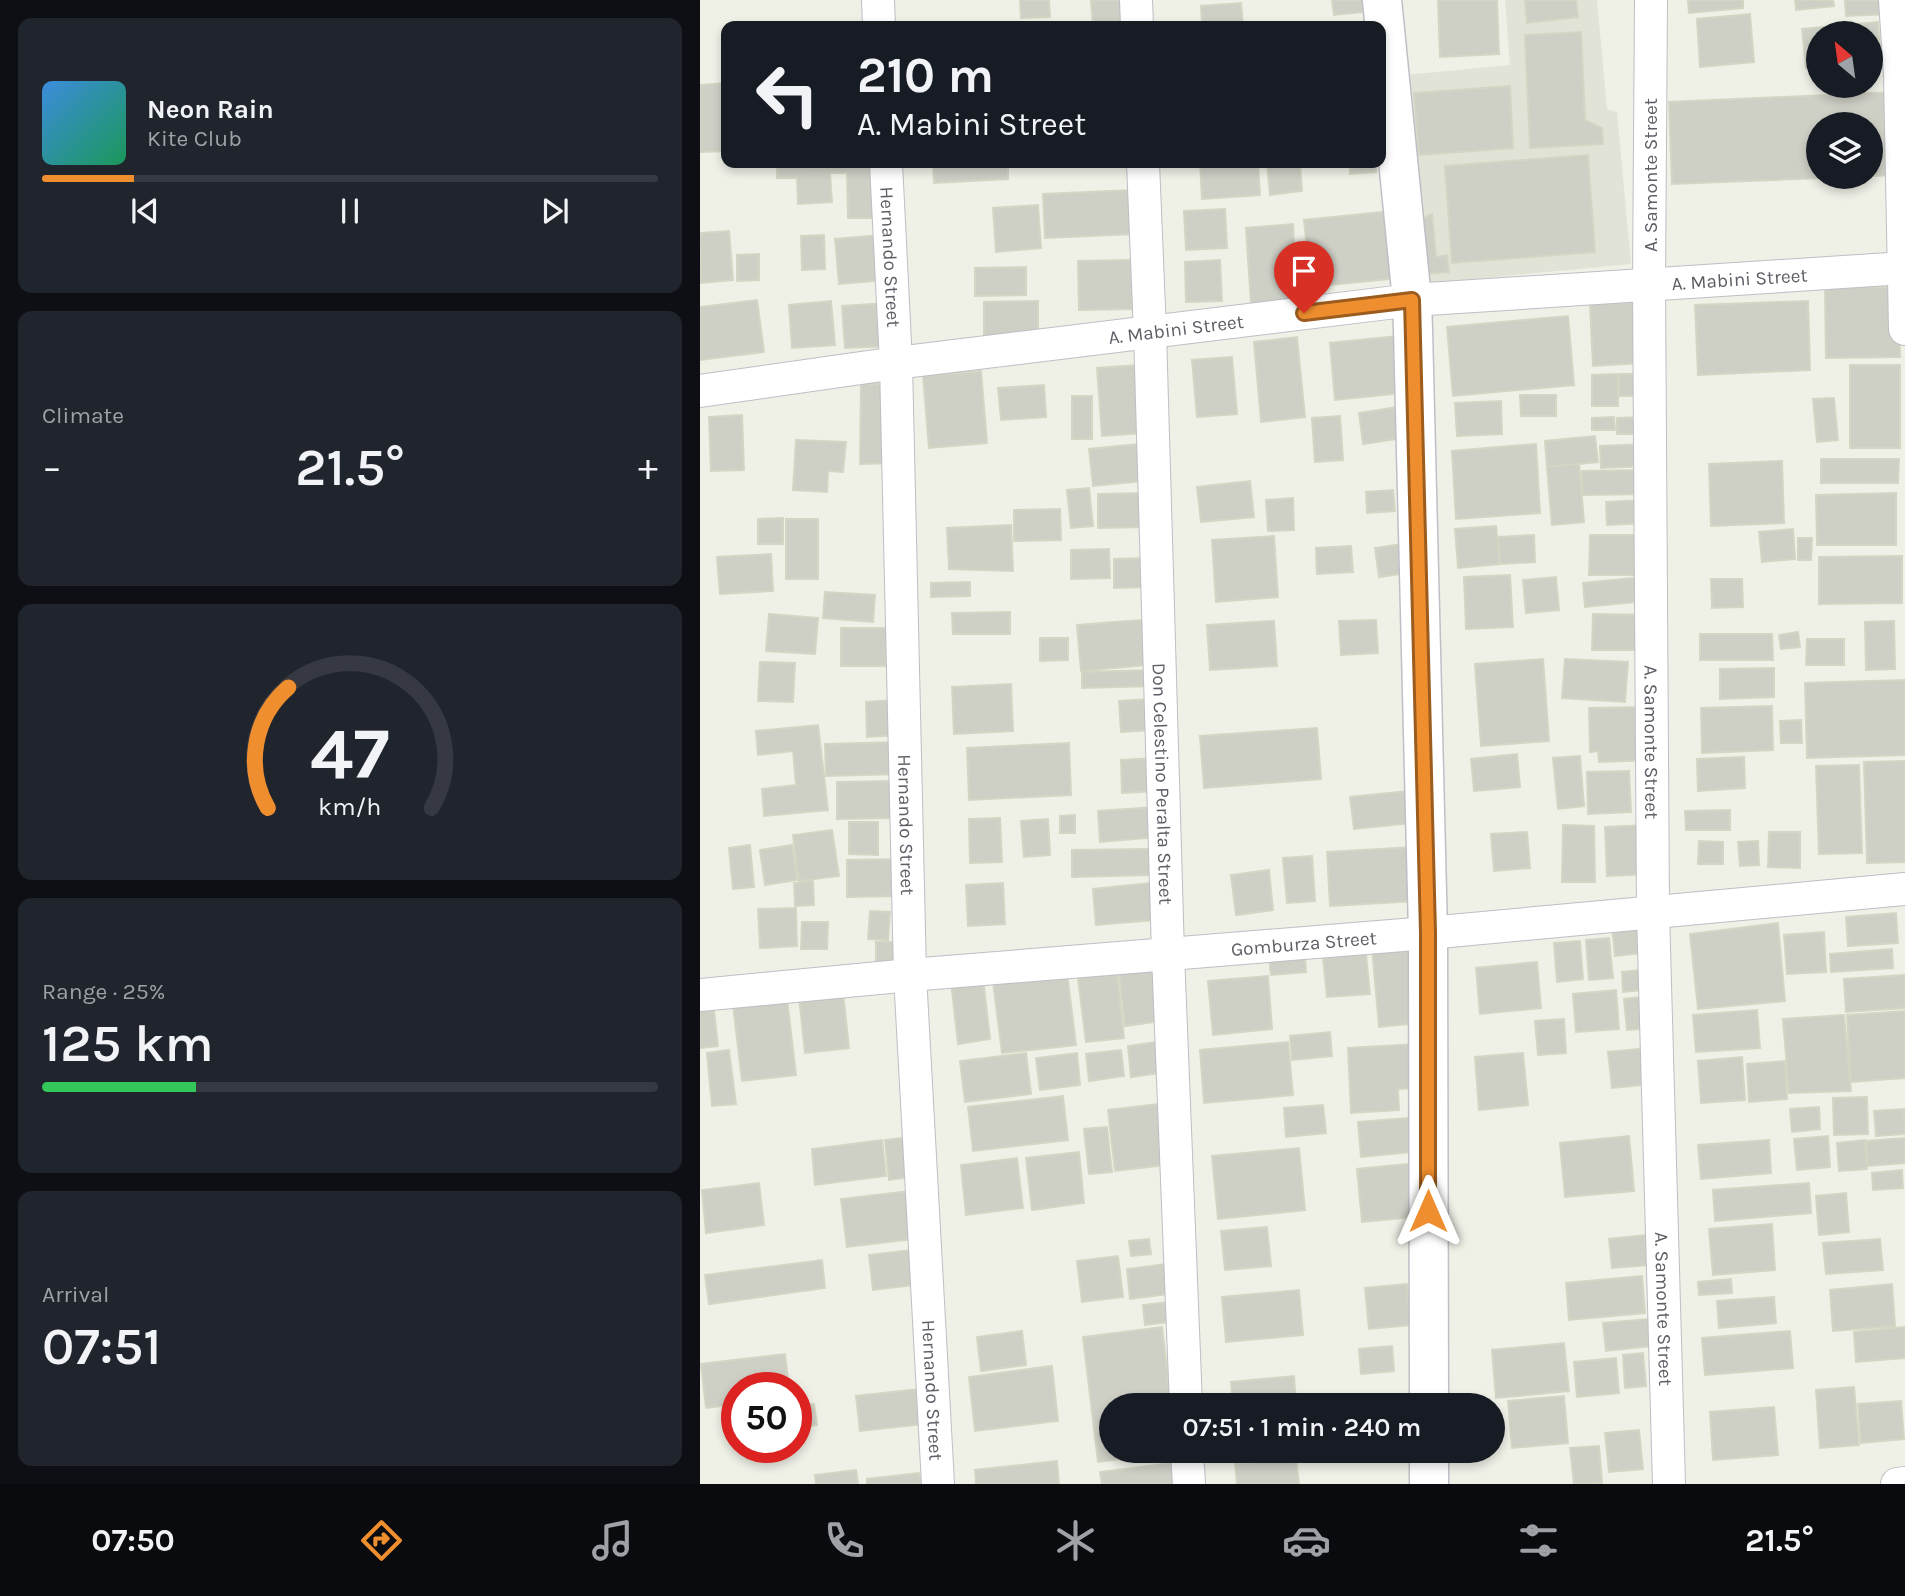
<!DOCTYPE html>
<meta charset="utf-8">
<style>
:root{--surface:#171b24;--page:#20242c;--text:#f1f3f6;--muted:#9ea1a6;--line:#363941;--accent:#ef8e2e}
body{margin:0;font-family:Karla,sans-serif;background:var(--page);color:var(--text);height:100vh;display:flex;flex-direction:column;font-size:26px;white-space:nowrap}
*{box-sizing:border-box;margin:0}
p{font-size:23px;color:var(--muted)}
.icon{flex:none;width:38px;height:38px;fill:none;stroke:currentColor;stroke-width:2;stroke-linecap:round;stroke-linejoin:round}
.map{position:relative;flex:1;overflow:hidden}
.details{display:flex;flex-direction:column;gap:18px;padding:18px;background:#0d0f14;width:700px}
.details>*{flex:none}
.banner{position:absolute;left:21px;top:21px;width:665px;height:147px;border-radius:14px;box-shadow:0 4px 10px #0003;background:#171b24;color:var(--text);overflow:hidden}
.needle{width:46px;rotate:331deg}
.buttons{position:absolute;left:1106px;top:21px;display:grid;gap:14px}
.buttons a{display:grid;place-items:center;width:77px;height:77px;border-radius:50%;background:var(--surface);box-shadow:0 4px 10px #0003;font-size:35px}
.speed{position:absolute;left:21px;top:1372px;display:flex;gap:14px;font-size:35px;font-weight:700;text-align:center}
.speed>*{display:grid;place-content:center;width:91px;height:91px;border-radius:50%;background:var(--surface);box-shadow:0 4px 10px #0003;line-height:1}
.speed .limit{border:10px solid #d22;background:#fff;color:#111}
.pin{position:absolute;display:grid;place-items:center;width:60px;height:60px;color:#fff;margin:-72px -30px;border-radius:50% 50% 50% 0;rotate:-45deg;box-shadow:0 0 7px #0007}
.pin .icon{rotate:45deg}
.me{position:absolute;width:77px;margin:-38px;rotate:0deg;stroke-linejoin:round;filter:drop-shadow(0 0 5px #0008)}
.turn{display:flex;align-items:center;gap:24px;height:147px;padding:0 21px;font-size:32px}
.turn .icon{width:91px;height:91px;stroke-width:2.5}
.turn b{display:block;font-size:49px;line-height:60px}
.big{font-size:52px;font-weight:600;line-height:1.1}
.details .widget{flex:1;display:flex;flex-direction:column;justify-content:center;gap:10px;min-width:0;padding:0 24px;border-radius:14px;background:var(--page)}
.details .dial{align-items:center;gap:0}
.dial svg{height:182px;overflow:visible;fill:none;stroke:var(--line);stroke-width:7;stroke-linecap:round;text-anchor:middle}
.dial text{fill:var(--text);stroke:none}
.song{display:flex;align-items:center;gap:21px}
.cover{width:84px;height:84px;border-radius:10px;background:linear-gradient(135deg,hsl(210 70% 55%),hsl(150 70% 35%))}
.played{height:7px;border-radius:4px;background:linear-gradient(90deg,var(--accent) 15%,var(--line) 15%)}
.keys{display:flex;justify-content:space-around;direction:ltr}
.heat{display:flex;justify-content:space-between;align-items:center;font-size:38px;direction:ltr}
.charge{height:10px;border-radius:5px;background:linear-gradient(90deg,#34c759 25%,var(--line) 0)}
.trip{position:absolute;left:399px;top:1393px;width:406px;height:70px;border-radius:35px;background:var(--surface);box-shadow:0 4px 10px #0003;font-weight:600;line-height:70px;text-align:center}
.tabs{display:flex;height:112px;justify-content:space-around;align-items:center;background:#090b0e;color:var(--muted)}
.tabs .icon{width:49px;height:49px}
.tabs .selected{color:var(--accent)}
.tabs b{font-size:32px;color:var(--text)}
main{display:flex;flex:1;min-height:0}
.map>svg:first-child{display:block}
.education{fill:#e1e3d7}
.building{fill:#cecfc5;stroke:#d4d6c4;stroke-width:2}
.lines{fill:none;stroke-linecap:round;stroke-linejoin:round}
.street-casing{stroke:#bebec5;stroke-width:34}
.secondary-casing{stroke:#bfbfc7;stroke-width:41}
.street{stroke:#fff;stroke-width:32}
.secondary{stroke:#fff;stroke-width:38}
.route-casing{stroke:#9b5c1e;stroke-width:18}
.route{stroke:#ef8e2e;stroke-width:12}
.labels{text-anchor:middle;stroke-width:7;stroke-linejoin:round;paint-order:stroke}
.street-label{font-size:19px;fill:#5e5e67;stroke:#fff}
</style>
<main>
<section class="details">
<div class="widget">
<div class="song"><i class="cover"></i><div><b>Neon Rain</b><p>Kite Club</p></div></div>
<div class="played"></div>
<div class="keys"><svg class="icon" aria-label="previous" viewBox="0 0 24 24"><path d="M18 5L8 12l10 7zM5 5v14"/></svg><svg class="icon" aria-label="pause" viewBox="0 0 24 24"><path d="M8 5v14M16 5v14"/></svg><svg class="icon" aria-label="next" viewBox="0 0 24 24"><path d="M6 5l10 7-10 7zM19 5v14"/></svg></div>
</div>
<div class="widget"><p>Climate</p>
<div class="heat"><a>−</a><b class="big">21.5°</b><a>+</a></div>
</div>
<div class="widget dial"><svg viewBox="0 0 100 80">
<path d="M14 69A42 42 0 1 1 86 69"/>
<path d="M14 69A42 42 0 0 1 23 16" stroke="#ef8e2e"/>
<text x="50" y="56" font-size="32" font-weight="700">47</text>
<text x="50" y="72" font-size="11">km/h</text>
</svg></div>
<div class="widget"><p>Range · 25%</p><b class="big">125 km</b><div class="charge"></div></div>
<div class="widget"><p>Arrival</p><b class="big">07:51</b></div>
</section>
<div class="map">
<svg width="1205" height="1484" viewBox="0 0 1205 1484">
<rect width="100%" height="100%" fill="#eff1e7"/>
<!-- education -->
<path class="education" d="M805,0h92l10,109 10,3 14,152 -218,21 -19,-209 116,-11z"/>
<!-- building -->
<path class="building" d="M320,0h29l1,17 -29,1z
M391,0h43l2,22 -43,4z
M632,0h49l1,10 -48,5z
M738,0h59l2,54 -59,3z
M825,0h51l2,17 -51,6z
M988,0h55v8l-54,5z
M1095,0h38l1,6 -38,4z
M1145,0h42l1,14 -42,2z
M541,3l2,23h-41l-1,-20z
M1050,14l4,48 -54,5 -3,-48z
M1178,22l3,39 -10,1v-29h-53v33l-12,2 -4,-39z
M881,32l4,88 17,8 1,16 -73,4 -5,-113z
M26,83v68l-26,1v-67z
M810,86l3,62 -94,7 -5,-62z
M1194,92l3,83 -26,1v-52h-53v53h28l-174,7 -3,-82z
M888,155l7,97 -143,11 -7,-97z
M77,163h33v5l20,-1v-4h51v55h-33l-1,-45h-17l2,29 -34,2 -1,-26h-20z
M233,163h75v16l-74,4z
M500,163h58l2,32 -58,4z
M567,163h33l2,28 -32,4z
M650,163h26v9l-26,2z
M433,190l2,44 -90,4 -2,-44z
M338,205l3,43 -45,4 -3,-44z
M525,209l2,39 -41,2 -2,-39z
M692,211l6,67 -87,9 -7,-67z
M732,214l4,43 11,-2 2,17 -26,2 -5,-53z
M593,224l4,77 -46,3 -5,-76z
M29,231l4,49 -32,3 -1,-50z
M124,235l1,34 -23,1 -1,-34z
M180,235l4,45 -45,4 -4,-45z
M59,254v26l-22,1v-26z
M431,260l1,49 -53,1 -1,-49z
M520,260l2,41 -36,1 -1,-40z
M326,267v28l-51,1v-28z
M1199,287l1,70 -74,1 -1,-70z
M57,300l7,52 -64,8v-53z
M131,301l4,44 -43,3 -3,-43z
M338,301v35h-54v-34z
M1108,301l2,69 -112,5 -3,-70z
M939,302l2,61 -48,3 -3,-62z
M188,303l3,43 -46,2 -3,-42z
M868,316l6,69 -121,11 -6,-69z
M697,336l5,57 -67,7 -5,-57z
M597,337l8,80 -44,5 -7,-80z
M532,357l5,57 -40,3 -5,-57z
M438,365l5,68 -41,3 -5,-68z
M1150,365h50v83h-50z
M281,371l6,72 -58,5 -6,-72z
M918,374v32h-26v-31z
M919,374h28v22h-28z
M161,384h31l6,79 -38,1z
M344,385l2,32 -45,3 -3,-32z
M820,395h36v21h-35z
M372,396h20v43h-20z
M1134,398l4,42 -21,2 -4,-43z
M801,401l1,33 -45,2 -2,-33z
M698,407l5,31 -40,6 -4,-31z
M42,415l2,55 -33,1 -2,-54z
M640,416l3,44 -28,2 -3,-44z
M914,417l1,13h-23v-12z
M946,417v17h-29v-16z
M895,436l3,26 -51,5 -2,-26z
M96,440l50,2 -3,30 -15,-1 -1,21 -34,-2z
M448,443l4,37 -59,6 -4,-37z
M836,444l4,69 -84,6 -4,-68z
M946,444l2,22 -47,2 -1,-22z
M1121,459h78l-1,24h-77z
M1082,461l2,62 -73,3 -2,-62z
M879,464l5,58 -32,3 -5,-58z
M949,470v24l-67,1v-24z
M550,481l4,36 -53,5 -4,-35z
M389,488l4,38 -22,2 -4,-38z
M693,490l2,21 -28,2 -1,-21z
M448,493l1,34 -51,1v-34z
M1196,493v52h-79l-1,-50z
M593,498l1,32 -26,1 -2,-31z
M945,500l1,23 -39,2 -1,-23z
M360,509l1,31 -47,1v-31z
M83,518v26h-25v-25z
M86,519h32v60h-32z
M311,525l2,46 -64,-2 -2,-41z
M796,526l4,38 -42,4 -3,-39z
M1093,529l2,30 -33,3 -3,-30z
M834,535l1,27 -35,2 -2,-27z
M890,535h56v40h-57z
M574,536l4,61 -62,5 -4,-62z
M1098,538h14l-1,22h-13z
M703,544l4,29 -28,4 -4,-29z
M651,546l2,26 -36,2 -1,-26z
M409,549l1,29 -39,1v-29z
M71,554l2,37 -53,3 -3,-37z
M1202,556v47l-83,1v-47z
M451,558v29l-37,1v-29z
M810,575l3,52 -47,2 -2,-52z
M856,577l3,33 -33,3 -3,-33z
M943,577l2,24 -60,6 -2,-24z
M1011,579h31l1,28 -31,1z
M270,582v14l-39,1v-14z
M125,592l50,3 -2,27 -50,-4z
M310,612v22h-57l-1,-21z
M69,614l49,4 -3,36 -49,-3z
M893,614l56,1 -1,35h-56z
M454,619l4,45 -77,7 -4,-46z
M676,620l2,33 -37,2 -2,-34z
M574,621l3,45 -67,4 -3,-45z
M1194,621l1,48 -29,1 -1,-48z
M141,628h46l-1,38h-45z
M1098,632l2,15 -19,2 -2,-14z
M1000,634h72l1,26h-73z
M340,638h28v22l-28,1z
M1107,639h37v26h-38z
M843,659l6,82 -68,5 -6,-82z
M865,659l63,3 -3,40 -63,-4z
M60,662l35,1 -2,39 -35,-1z
M1074,668v29l-54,2v-30z
M455,670v16l-73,2v-16z
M1205,680v75l-98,3 -2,-75z
M311,684l2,47 -59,3 -2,-47z
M450,699l3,31 -32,2 -2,-31z
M196,700l2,35 -31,2 -1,-35z
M1072,706l1,44 -71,3 -1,-45z
M944,707l6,53 -51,2 -1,-11 -8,1 -1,-44z
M1101,720l1,23h-21l-1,-22z
M118,725l10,85 -64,6 -2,-27 34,-4 -3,-34 -35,4 -2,-24z
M617,728l4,51 -117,9 -4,-52z
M200,742v32l-74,2 -1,-32z
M369,743l2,52 -102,5 -2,-52z
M817,754l3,33 -46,4 -3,-32z
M880,756l4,50 -26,3 -5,-51z
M1044,757l1,31 -47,3 -1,-32z
M455,758l2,33 -35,2 -1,-33z
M1205,761v101l-38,1 -3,-101z
M1159,765l3,88 -43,1 -3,-88z
M929,771l2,41 -43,2 -1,-42z
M190,781l1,37 -54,1v-37z
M708,791l3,32 -57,6 -4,-32z
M455,807l2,30 -57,5 -2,-31z
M1030,810v20h-44l-1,-19z
M375,815v18h-15v-17z
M300,818l2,44 -32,1 -1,-44z
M348,819l2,36 -26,2 -3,-36z
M149,822h29v33l-29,-1z
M863,825l31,1 1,56h-33z
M948,825l2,49 -43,2 -2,-49z
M132,830l7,46 -40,5 -6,-46z
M827,832l3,36 -36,3 -3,-37z
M1069,832h31v36l-32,-1z
M999,841l24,1v22h-25z
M1058,841l1,24 -19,1 -2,-24z
M50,845l4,42 -21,2 -4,-41z
M92,845l5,35 -32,5 -5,-35z
M714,847l3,54 -87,5 -3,-54z
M449,849l1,26 -78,2v-27z
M612,856l3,45 -28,2 -4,-45z
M202,859l1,37 -56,1v-37z
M569,870l4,40 -37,5 -5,-40z
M113,881l1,24 -19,1 -1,-23z
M303,883l2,41 -37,2 -2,-41z
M450,883l4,37 -58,5 -3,-36z
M96,908l1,38 -37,2 -2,-39z
M170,911l20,1 -2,28 -20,-1z
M1196,913l2,30 -50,3 -2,-29z
M102,922h26l-1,27h-26z
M948,923l3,29 -36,4 -3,-30z
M1078,923l7,78 -87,8 -8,-75z
M1124,932l2,40 -39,2 -3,-39z
M909,938l4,40 -24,2 -3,-40z
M880,941l3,38 -26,3 -3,-39z
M176,942h23l-1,32 -22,-1z
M719,944l7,78 -47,5 -7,-79z
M604,946l2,26 -35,3 -3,-26z
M1192,949l1,19 -62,4 -1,-18z
M666,954l4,40 -43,3 -4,-39z
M837,962l4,46 -61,6 -4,-46z
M462,967l6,53 -43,6 -6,-54z
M951,969l2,20 -30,3 -1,-20z
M367,973l9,72 -74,8 -9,-71z
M417,973l7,65 -38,4 -8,-64z
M1205,975v33l-59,4 -2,-33z
M568,976l4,53 -59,6 -5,-54z
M283,978l7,61 -32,5 -7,-62z
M916,990l3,39 -43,3 -3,-38z
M143,992l6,56 -44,5 -6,-56z
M949,996l3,32 -25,2 -3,-31z
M87,998l9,77 -54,6 -9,-76z
M13,1002l5,44 -18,2v-44z
M1057,1010l3,38 -64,4 -3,-37z
M1205,1011v67l-54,4 -4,-67z
M1144,1015l7,76 -62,2 -6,-74z
M864,1019l2,34 -28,2 -3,-34z
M630,1032l2,24 -40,4 -2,-24z
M457,1042l3,31 -29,4 -3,-31z
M588,1042l5,53 -89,8 -4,-53z
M719,1044l2,44 -23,1 1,21 -48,3 -3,-65z
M948,1048l4,36 -40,4 -4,-36z
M29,1050l7,54 -24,2 -5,-53z
M421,1050l3,26 -35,5 -3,-27z
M326,1053l5,41 -66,8 -5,-41z
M377,1053l3,32 -40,5 -4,-32z
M823,1053l5,52 -49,5 -4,-53z
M1042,1057l3,43 -44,3 -3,-42z
M1085,1061l2,38 -38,3 -2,-38z
M363,1096l5,44 -95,11 -5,-44z
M1167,1097l1,37 -34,1 -1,-37z
M467,1103l7,61 -59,7 -7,-61z
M623,1105l3,28 -40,4 -2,-29z
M1119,1107l1,22 -28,3 -2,-23z
M1204,1109l1,25 -29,2 -2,-25z
M708,1118l3,34 -50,5 -3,-35z
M407,1127l5,45 -23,2 -5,-45z
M216,1136l4,40 -31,4 -4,-40z
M929,1136l5,55 -69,6 -5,-54z
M1128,1136l2,31 -33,3 -3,-31z
M1205,1138v25l-37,3 -2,-25z
M182,1140l4,36 -71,9 -3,-36z
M1069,1140l2,33 -70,6 -3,-34z
M1165,1140l2,29 -28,2 -2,-28z
M599,1148l6,62 -87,9 -6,-63z
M379,1152l5,51 -52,7 -6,-52z
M317,1158l6,50 -57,7 -5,-50z
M718,1163l5,53 -61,6 -5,-53z
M1202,1170l1,18 -30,2 -1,-17z
M59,1183l5,42 -58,8 -4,-43z
M1109,1183l2,30 -96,8 -2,-31z
M217,1190l6,48 -76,9 -6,-48z
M1146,1193l3,39 -30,3 -3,-39z
M1072,1224l3,46 -62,5 -4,-46z
M567,1227l4,39 -46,4 -4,-39z
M945,1235l3,30 -36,3 -3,-29z
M449,1239l2,15 -20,2 -2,-15z
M1180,1239l3,31 -57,4 -3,-31z
M219,1249l4,35 -50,6 -4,-35z
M418,1256l5,41 -41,5 -5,-41z
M122,1260l3,28 -116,16 -4,-29z
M473,1263l4,30 -47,6 -3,-30z
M942,1276l3,37 -76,7 -3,-37z
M1031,1279l1,14 -33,2 -1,-13z
M707,1284l3,41 -41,4 -4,-41z
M1192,1284l3,42 -62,5 -3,-41z
M599,1290l4,45 -77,7 -4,-45z
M1074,1297l2,26 -57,5 -2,-27z
M476,1301l3,20 -34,4 -2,-20z
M948,1319l2,27 -44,5 -3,-28z
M462,1327l9,78h-60v46l66,1 -79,10 -15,-125z
M1205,1327v31l-49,4 -2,-30z
M322,1331l4,34 -45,6 -4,-34z
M1090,1331l3,37 -88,7 -3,-37z
M864,1343l5,48 -73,7 -4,-48z
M692,1346l2,25 -33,3 -2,-25z
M943,1353l3,33 -21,2 -2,-33z
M85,1354l4,34h-52v16l-31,4 -5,-44z
M916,1358l3,35 -42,4 -3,-35z
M352,1366l6,55 -83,10 -6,-54z
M594,1376l2,26 -63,3 -2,-23z
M1154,1387l5,58 -39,3 -4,-58z
M219,1389l4,35 -63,7 -4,-35z
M864,1396l4,47 -56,5 -4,-47z
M1201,1401l3,38 -43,4 -3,-39z
M114,1404l3,21 -21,3v-22z
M1074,1407l4,48 -65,5 -3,-48z
M939,1430l4,39 -34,3 -4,-39z
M899,1446l3,37 -28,1 -4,-36z
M596,1458l3,26h-62l-2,-20z
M357,1461l2,23h-83l-1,-14z
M471,1463l3,21h-72l-2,-12z
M156,1470l2,14h-42l-1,-9z
M219,1473l2,11h-54v-5z"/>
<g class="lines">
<defs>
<g id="street">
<path d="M178,0l1,26"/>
<path d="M436,0l1,26"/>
<path id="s1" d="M951,0l-2,284 4,628 16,572"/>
<path d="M1195,0l5,75 5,254"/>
<path id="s2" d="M186,163l10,200 14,612 28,509"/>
<path id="s3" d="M443,163l7,169 18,622 18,451"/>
<path id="s4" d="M0,391l196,-28 516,-63 493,-32"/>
<path id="s5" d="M0,995l210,-20 518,-42 477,-44"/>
<path d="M487,1451l2,33"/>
<path d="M1197,1484l8,-1"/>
</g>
<path id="secondary" d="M682,0l30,300 1,30 15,603 1,472
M729,1451v33"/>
</defs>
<!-- street casing -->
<use href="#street" class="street-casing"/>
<!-- secondary casing -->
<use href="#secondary" class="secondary-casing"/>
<!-- street -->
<use href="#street" class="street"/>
<!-- secondary -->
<use href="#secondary" class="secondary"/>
</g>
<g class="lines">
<defs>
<path id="route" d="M604,313l108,-13 16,633v278"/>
</defs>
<!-- route casing -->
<use href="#route" class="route-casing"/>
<!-- route -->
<use href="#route" class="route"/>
</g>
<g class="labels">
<!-- street labels -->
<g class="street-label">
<text transform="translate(950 175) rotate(-90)" y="7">A. Samonte Street</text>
<text dy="7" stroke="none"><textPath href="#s2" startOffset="94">Hernando Street</textPath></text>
<text dy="7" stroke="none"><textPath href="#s4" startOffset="1046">A. Mabini Street</textPath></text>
<text dy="7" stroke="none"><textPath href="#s4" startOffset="480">A. Mabini Street</textPath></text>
<text dy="7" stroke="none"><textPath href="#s1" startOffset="742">A. Samonte Street</textPath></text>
<text dy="7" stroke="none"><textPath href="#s3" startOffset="621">Don Celestino Peralta Street</textPath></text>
<text dy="7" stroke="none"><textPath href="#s2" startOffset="662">Hernando Street</textPath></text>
<text dy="7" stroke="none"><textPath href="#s5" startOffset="606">Gomburza Street</textPath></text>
<text dy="7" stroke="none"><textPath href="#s1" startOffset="1309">A. Samonte Street</textPath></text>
<text dy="7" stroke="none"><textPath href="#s2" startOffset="1228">Hernando Street</textPath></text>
</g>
</g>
</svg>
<div class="buttons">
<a><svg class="needle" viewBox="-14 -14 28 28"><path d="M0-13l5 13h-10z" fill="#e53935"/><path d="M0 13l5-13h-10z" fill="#9ea1a6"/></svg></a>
<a><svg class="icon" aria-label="layers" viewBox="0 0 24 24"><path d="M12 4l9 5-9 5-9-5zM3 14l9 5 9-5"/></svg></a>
</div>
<div class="speed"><div class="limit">50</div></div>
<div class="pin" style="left:604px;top:313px;background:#d93025"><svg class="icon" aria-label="arrive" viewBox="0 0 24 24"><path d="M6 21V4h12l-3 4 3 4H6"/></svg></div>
<svg class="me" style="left:728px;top:1211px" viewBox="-20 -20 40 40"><path d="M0-17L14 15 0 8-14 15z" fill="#ef8e2e" stroke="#fff" stroke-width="4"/></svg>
<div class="trip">07:51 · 1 min · 240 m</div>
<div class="banner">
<div class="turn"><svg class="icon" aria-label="left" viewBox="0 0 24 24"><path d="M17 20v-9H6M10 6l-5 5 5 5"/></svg><div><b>210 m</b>A. Mabini Street</div></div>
</div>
</div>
</main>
<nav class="tabs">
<b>07:50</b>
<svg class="icon selected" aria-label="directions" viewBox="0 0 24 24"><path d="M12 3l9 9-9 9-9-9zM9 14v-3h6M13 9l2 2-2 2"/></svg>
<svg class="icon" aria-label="music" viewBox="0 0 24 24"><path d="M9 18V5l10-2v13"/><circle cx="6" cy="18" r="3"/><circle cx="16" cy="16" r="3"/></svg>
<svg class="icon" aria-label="phone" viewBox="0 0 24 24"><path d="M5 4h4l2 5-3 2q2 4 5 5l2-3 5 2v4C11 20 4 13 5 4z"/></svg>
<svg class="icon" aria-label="climate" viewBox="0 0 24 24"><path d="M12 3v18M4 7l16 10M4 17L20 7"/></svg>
<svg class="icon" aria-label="car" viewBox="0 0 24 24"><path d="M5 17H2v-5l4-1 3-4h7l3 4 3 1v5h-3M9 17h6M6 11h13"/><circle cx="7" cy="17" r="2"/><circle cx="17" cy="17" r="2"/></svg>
<svg class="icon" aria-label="filters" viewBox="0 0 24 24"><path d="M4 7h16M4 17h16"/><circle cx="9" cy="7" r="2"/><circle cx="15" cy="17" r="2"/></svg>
<b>21.5°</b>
</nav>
